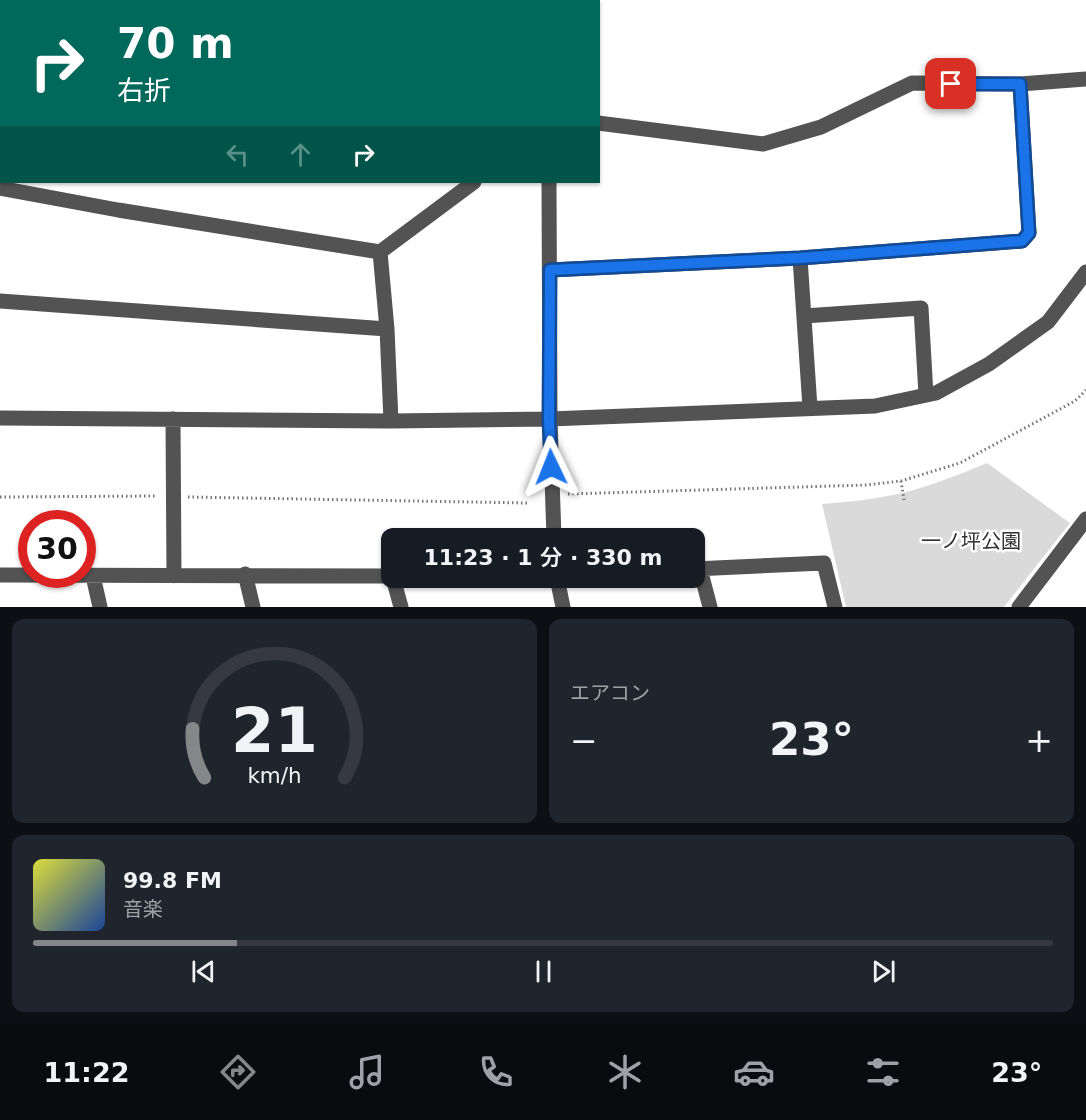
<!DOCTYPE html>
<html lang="ja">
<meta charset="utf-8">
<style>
:root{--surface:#171b24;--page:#20242c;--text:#f1f3f6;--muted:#9ea1a6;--line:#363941;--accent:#858687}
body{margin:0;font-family:"DejaVu Sans","Noto Sans JP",sans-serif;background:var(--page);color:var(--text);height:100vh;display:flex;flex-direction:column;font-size:22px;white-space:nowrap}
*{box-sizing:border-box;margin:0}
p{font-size:20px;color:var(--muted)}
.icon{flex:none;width:33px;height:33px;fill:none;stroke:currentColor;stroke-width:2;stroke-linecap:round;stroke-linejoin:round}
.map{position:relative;height:607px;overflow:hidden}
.drawer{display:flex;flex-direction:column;gap:12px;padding:12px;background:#0d0f14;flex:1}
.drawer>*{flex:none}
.hud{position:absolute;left:0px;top:0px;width:600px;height:183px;box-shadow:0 2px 4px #0004;background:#00695c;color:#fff;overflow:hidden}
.speed{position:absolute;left:18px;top:510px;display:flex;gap:12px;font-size:30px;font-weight:700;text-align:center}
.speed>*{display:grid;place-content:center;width:78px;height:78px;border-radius:50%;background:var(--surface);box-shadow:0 2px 4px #0004;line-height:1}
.speed .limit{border:9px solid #d22;background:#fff;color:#111}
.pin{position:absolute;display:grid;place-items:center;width:51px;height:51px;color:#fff;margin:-26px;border-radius:12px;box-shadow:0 3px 9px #0006}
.me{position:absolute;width:66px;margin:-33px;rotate:358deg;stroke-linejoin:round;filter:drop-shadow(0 0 4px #0008)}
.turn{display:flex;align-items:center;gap:21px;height:126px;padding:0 18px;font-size:27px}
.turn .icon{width:78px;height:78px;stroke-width:2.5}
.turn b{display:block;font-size:42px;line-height:51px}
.lanes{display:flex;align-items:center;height:57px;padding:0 18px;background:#0003;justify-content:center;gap:30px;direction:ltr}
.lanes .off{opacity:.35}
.big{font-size:45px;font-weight:600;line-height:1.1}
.drawer .card{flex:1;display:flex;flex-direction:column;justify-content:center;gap:9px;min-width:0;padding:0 21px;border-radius:12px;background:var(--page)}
.drawer .dial{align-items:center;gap:0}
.dial svg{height:156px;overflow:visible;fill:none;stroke:var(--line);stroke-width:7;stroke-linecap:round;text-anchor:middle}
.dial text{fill:var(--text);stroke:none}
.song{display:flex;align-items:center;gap:18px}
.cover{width:72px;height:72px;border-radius:9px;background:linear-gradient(135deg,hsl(60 70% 55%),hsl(220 70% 35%))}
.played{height:6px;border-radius:3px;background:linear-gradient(90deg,var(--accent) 20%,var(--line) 20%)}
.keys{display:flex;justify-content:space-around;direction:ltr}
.heat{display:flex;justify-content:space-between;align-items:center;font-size:33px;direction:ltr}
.drawer .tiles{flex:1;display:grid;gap:12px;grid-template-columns:1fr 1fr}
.card:last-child{grid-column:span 2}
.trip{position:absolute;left:381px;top:528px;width:324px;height:60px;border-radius:12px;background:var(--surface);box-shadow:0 2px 4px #0004;font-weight:600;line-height:60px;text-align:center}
.tab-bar{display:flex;height:96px;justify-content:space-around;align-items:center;background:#090b0e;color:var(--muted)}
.tab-bar .icon{width:42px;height:42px}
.tab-bar .selected{color:var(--accent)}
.tab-bar b{font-size:27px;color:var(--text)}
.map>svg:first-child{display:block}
.green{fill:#dadada}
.building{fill:#c3c3c3;stroke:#979797;stroke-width:1.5}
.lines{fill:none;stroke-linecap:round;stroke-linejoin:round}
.path{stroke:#757575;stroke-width:3;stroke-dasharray:1.5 3;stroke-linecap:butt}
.minor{stroke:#535353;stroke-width:15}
.route-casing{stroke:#114b97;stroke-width:15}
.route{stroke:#1a73e8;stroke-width:10}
.labels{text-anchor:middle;stroke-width:5;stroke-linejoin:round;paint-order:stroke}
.park-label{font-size:20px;fill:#313131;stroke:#fff}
</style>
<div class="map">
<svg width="1086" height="607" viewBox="0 0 1086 607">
<rect width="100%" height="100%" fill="#fff"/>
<!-- green -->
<path class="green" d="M987,463l83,60 -66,84h-158l-24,-103c20,-2 40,-3 60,-7 37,-6 71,-20 105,-34z"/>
<!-- building -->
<path class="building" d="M371,0h41l-41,2z"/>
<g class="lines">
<!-- path -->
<path class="path" d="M901,481l3,19
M568,494l298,-9 35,-4 59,-18 115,-62 11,-11
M0,497l157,-1
M188,497l340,6"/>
<!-- minor -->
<path class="minor" d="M578,2v-2
M0,62l2,14
M1020,84l66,-5
M0,178l2,-4
M549,182l1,237 4,119
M0,188l118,22 262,42 94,-70
M380,252l7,77 4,92
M800,258l10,150
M550,270l250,-12 222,-17 7,-8 -9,-149 -108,-1 -91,44 -58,17 -165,-21
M0,301l387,28
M804,316l117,-8 5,87
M0,418l391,3 159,-2 325,-13 61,-13 53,-29 59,-42 38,-50
M173,419l1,157
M694,569l130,-6 11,44
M700,569l10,38
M245,574l8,33
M0,575l392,1
M93,576l7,31
M393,578l8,29
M557,578l6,29
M1019,607l67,-88"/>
</g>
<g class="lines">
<defs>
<path id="route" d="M551,467l-2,-48 1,-149 250,-12 222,-17 7,-8 -9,-149h-69"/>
</defs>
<!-- route casing -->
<use href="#route" class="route-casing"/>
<!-- route -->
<use href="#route" class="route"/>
</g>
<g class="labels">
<!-- park labels -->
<g class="park-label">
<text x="971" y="548">一ノ坪公園</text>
</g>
</g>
</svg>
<div class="speed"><div class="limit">30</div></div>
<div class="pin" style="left:951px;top:84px;background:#d93025"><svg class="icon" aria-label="arrive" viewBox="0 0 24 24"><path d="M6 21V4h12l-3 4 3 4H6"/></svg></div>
<svg class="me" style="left:551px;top:467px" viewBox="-20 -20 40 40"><path d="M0-17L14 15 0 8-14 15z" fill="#1a73e8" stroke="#fff" stroke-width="4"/></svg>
<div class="trip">11:23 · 1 分 · 330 m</div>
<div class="hud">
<div class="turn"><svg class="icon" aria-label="right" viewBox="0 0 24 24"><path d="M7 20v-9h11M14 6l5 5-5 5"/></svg><div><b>70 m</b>右折</div></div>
<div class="lanes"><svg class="icon off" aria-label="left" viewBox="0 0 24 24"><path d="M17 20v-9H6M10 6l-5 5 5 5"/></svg><svg class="icon off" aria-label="ahead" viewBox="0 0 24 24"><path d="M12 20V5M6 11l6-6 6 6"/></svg><svg class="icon" aria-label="right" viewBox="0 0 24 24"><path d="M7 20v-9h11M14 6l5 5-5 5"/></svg></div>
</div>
</div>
<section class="drawer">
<div class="tiles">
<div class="card dial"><svg viewBox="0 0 100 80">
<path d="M14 69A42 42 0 1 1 86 69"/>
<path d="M14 69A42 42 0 0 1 8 44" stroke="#858687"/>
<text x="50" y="56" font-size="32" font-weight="700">21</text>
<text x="50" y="72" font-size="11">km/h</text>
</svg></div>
<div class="card"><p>エアコン</p>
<div class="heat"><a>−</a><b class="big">23°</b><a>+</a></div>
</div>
<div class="card">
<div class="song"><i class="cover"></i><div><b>99.8 FM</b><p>音楽</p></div></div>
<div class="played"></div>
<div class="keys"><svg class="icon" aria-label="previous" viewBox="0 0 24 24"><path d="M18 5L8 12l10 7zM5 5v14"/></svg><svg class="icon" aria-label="pause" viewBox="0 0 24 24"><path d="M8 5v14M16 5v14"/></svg><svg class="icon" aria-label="next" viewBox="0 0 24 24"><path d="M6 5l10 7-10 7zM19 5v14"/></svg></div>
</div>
</div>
</section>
<nav class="tab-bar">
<b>11:22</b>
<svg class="icon selected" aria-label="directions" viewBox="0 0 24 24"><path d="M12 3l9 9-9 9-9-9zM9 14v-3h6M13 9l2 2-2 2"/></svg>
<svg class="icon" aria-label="music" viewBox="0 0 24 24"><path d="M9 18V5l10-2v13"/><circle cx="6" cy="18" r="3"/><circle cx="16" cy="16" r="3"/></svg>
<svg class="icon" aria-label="phone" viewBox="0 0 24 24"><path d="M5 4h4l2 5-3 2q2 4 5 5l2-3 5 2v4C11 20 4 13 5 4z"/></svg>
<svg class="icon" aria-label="climate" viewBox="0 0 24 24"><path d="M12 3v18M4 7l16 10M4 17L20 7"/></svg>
<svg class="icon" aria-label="car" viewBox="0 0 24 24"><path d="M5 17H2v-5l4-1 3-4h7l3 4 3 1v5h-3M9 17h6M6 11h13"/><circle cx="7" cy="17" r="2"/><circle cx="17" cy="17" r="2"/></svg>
<svg class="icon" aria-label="filters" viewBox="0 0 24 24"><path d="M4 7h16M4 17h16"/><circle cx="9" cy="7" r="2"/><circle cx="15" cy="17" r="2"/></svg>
<b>23°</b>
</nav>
